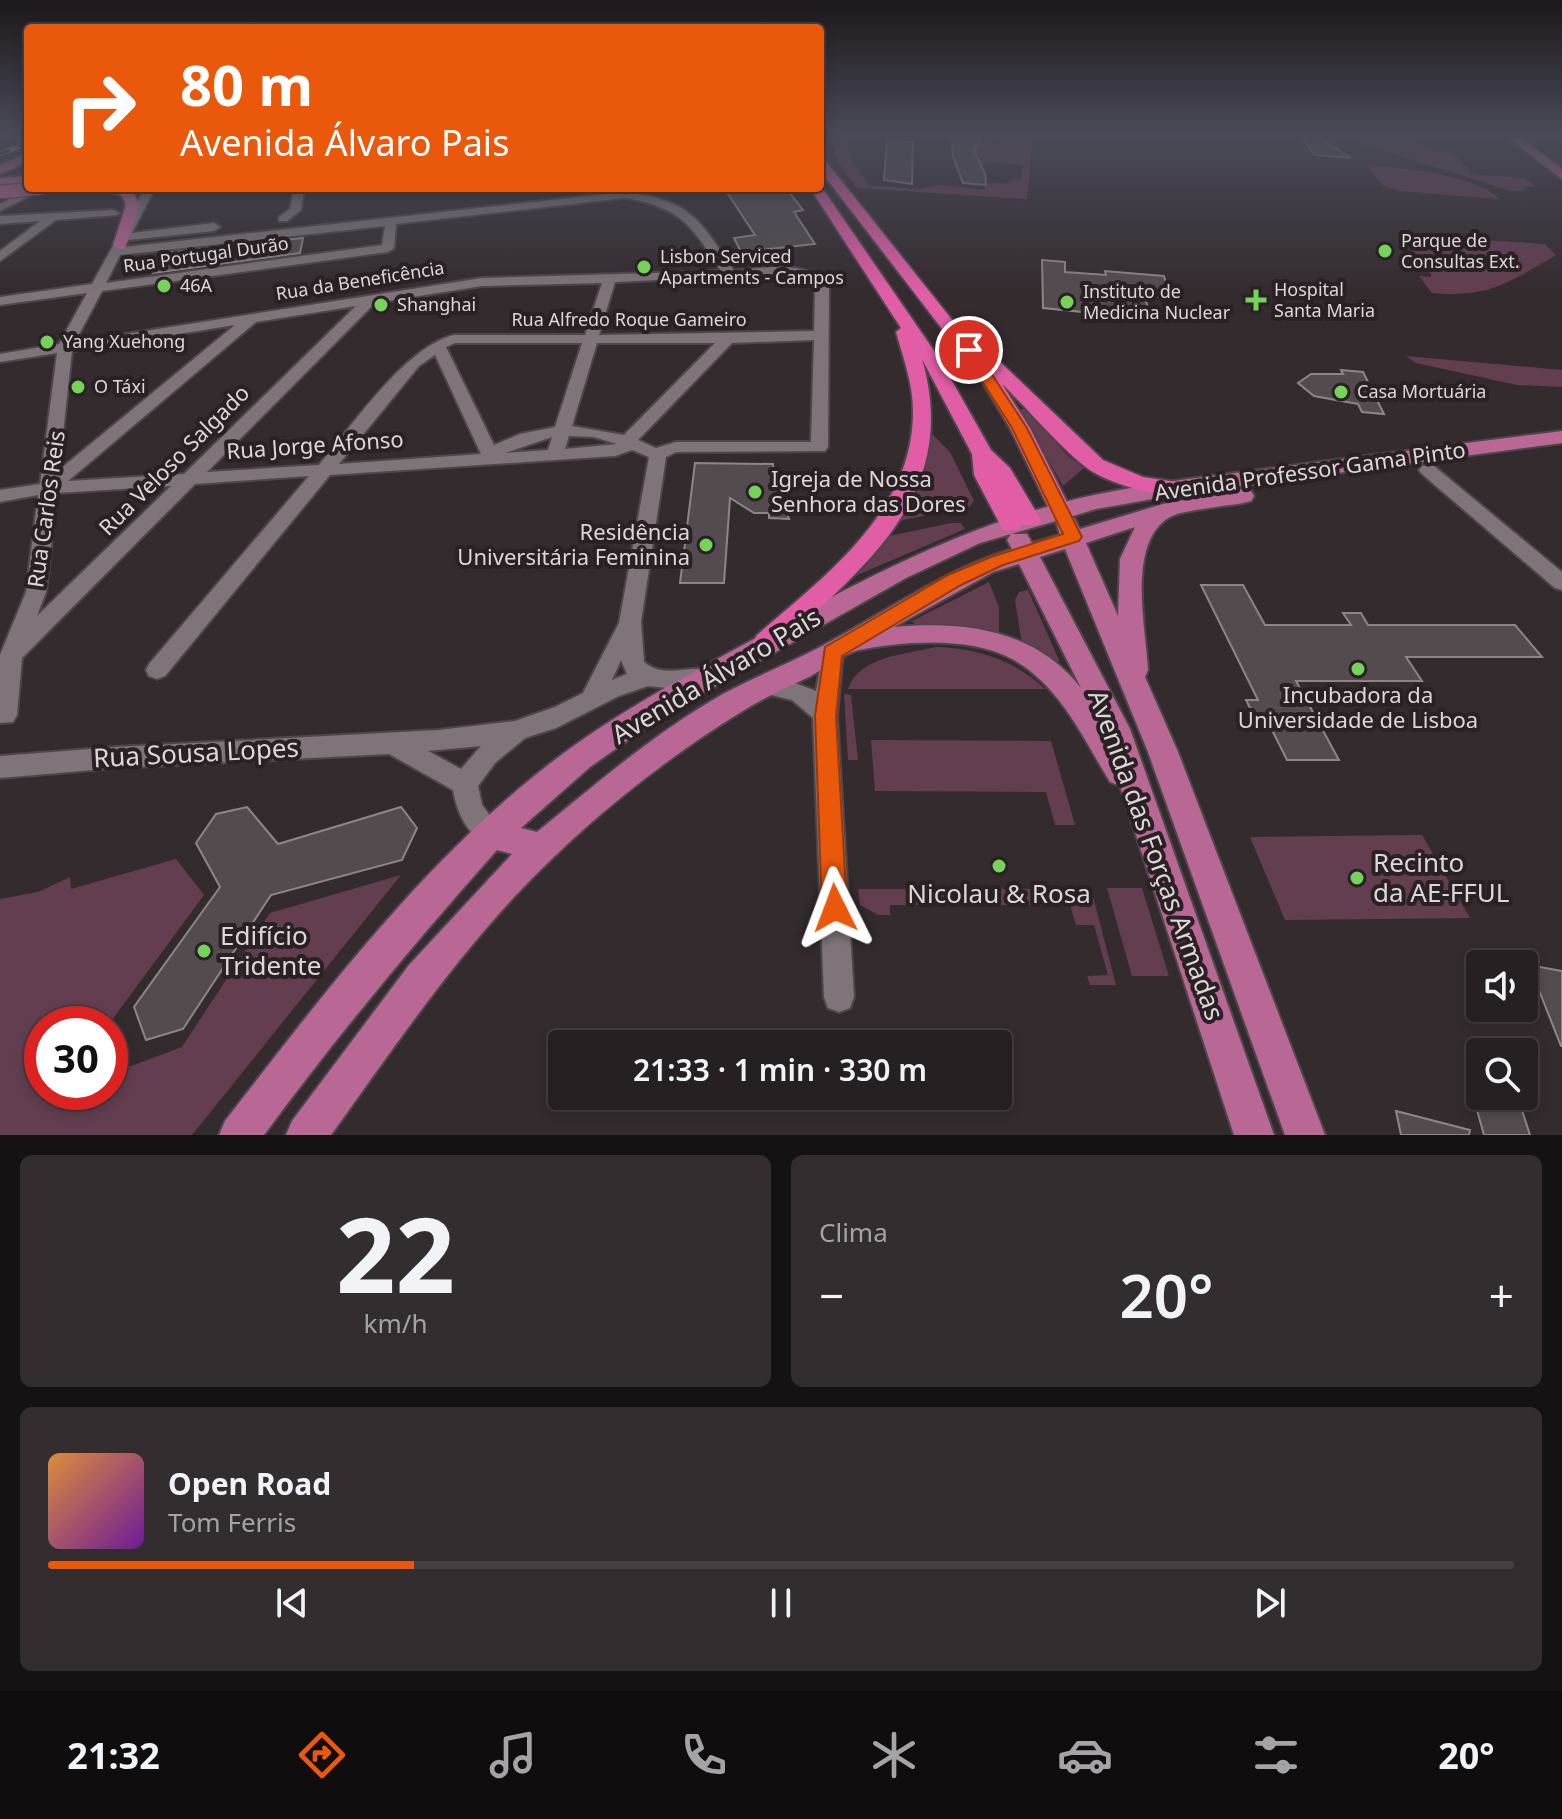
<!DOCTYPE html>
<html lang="pt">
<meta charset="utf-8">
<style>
:root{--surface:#272023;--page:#332d30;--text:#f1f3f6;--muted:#a4a3a6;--line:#433e41;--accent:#ea580c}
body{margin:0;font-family:"Noto Sans",sans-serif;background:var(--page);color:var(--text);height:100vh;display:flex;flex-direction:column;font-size:30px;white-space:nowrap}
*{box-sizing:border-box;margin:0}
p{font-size:26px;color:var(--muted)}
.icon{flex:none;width:44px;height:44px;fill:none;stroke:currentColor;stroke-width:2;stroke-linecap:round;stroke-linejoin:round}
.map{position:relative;height:1135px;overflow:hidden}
.details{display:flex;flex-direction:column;gap:20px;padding:20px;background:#151213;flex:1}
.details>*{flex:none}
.banner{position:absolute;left:24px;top:24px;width:800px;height:168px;border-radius:8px;box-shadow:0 4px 12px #0003,0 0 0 2px var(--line);background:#ea580c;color:#fff;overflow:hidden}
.controls{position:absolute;left:1466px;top:950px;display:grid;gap:16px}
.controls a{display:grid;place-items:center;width:72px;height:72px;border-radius:8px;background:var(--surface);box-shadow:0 4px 12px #0003,0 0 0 2px var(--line);font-size:40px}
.speed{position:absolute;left:24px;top:1006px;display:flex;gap:16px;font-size:40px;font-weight:700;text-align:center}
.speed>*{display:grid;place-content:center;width:104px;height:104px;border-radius:50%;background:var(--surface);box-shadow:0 4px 12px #0003,0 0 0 2px var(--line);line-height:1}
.speed .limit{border:12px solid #d22;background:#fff;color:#111}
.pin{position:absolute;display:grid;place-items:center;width:68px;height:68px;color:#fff;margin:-34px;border:4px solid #fff;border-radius:50%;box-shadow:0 2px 8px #0007}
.me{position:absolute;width:88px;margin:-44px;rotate:357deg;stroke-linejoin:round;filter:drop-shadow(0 0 6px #0008)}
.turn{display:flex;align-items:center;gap:28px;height:168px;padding:0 24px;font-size:36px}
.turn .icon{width:104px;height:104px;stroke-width:2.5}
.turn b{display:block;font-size:56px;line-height:68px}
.big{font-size:60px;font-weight:600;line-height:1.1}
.details .card{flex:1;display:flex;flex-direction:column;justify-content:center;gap:12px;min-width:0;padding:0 28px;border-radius:12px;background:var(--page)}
.details .dial{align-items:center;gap:0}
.dial b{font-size:104px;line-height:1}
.song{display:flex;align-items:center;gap:24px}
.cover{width:96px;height:96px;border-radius:12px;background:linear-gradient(135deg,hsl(30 70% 55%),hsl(280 70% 35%))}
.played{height:8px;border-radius:4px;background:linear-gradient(90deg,var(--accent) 25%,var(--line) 25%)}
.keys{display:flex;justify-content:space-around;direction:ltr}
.heat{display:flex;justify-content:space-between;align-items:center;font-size:44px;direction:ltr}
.details .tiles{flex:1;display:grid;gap:20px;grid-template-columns:1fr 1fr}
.card:last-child{grid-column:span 2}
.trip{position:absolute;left:548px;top:1030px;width:464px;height:80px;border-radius:8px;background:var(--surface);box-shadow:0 4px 12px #0003,0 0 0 2px var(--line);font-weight:600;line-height:80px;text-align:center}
.tabs{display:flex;height:128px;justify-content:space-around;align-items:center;background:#100d0e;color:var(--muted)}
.tabs .icon{width:56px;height:56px}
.tabs .active{color:var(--accent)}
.tabs b{font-size:36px;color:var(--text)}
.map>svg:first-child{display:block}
.green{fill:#633e50}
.building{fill:#544b4f;stroke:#8f8489;stroke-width:2}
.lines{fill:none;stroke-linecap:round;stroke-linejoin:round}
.street-casing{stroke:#4d474a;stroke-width:4}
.primary-casing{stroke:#4d474a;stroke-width:4}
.highway-casing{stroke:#4d474a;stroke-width:4}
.street{fill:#7e7479;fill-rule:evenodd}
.primary{fill:#b96794;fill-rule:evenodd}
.highway{fill:#e15ea6;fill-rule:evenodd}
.rail-casing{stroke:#b9b3b6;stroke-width:5}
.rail{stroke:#2a2125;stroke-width:3;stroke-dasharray:10;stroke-linecap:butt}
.primary-bridge-casing{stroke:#4d474a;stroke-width:15;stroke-linecap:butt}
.primary-bridge{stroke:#b96794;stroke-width:13}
.route{fill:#ea580c;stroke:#983908;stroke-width:2}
.poi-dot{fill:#76d25a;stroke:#2a2125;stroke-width:3}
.labels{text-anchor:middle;stroke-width:8;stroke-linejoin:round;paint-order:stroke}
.far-poi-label{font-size:18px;fill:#ddd7da;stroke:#2a2125;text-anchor:start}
.far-street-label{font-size:18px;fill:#ddd7da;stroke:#2a2125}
.street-label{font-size:22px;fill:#ddd7da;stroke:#2a2125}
.poi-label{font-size:22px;fill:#ddd7da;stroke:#2a2125;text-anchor:start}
.near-street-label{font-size:26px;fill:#ddd7da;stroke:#2a2125}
.near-poi-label{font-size:26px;fill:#ddd7da;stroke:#2a2125;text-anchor:start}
</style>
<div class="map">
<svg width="1562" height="1135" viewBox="0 0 1562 1135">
<rect width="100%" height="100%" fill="#342b2f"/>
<!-- green -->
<path class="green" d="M839,133h32l-23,10 1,12 20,30 47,4 25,-4 43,5 2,-8 23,2 1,-4h11l1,-15 -38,-3 -1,7 -8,-14 4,-13 24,2 6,-3 1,-8h23l-6,66 -170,-11 -19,-26 -7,-24z
M1326,133h79l19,14 24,2 26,25 51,4 10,9 -13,-1 4,4 -14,1z
M1372,165c38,5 99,8 128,34l-100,-8 -18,-6 -14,-18z
M1401,235l144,9 11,11c-48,28 -66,43 -124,38l-13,-17 12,1v-3z
M1406,356l156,14v17l-45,-2 -101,-22z
M1026,408l41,47 17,13 -21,18 -43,-76z
M930,432l20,20 24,49 -5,6 -71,14 24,-51z
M951,523h10l4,6 -110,47v-4l34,-36z
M989,582l10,25v28l-33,-9 -52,-2 -2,-3z
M1028,590l31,70 -1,4 -36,-20 -7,-44 4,-8z
M936,647c40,1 79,13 109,42h-197c11,-33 59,-35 88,-42z
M844,694l7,1 7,65h-10z
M871,740l180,1 24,84h-20l-9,-33 -171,-1z
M1422,835l48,83 -185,2 -35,-83z
M176,859l28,36 -95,129h-67v68h68v-58l13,35 59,-22 88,-134 131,-38 -209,260h-192v-236l38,-7 32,-15 1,12z
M1107,888h35l27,88h-37z
M858,889h233l25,96h-26l-3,-9 21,-1 -14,-50h-18l-6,-20h-180v10h-12l-18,-10z"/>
<!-- building -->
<path class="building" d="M951,133h33l-10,18 11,22 1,12 -23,-2 -10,-26z
M1298,133h13l40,25 -36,-3z
M887,141l26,1 -1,42 -28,-4z
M724,188h62l17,22 -9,2 21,32 -74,8 -7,-14 21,-3z
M303,238l-3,15 -147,20 10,-20z
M1042,260l23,2v10l41,3 -1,-4 59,5 6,22 -25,-2 4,18 -17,-1 1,4 -90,-9z
M1341,370l22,2 21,42 -22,-2 -4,-8 -44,-8 -16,-13 13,-9h32z
M695,463l78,1 1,15 15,40 -20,-1v-5h-15l-24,-15 -6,85h-44z
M1201,585h42l22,40h86l-8,-12h18l7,12h147l27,32h-136l16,24h-126l43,79h-52l-20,-40h-11l-10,-20h12z
M247,807l31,37 123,-37 16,21 -15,32 -131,35 -88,134 -37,11 -12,-33 86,-120 -24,-44 20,-29z
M1529,965l33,6v75h-1z
M1473,1096l45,2 12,37h-46z
M1396,1111l74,19 -1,5h-68z"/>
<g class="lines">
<defs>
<path id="street" d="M31,188h14l-45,23v-7z
M145,188h10l-23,45 82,-10 6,4 -6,4 -86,9 -4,7 501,-55c66,9 74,26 109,79 35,-3 69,-14 95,17l-1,159 -3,4 -149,1 -10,5 -25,165 3,40c21,18 46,1 69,9l3,6 -3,6 -37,6 -28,-3 -29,10 -63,32 -31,10 -30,25 -17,23 4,19 22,29 -4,9 -9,3c-23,-9 -34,-33 -38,-56l-64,-36 -273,14 -116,10v-22l116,-9 323,-17 76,-9 40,-14 28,-14 36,-70 30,-166 -17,-7 -17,6 -285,19 -165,201 -8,3 -8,-3 -3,-6 3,-6 160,-188 -114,8 -173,174 -5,57 -4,7 -13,1v-68l26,-63 12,-97 -38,7v-12l40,-6 17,-131 -57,9v-8l59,-10 28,-51 -87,12v-8l92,-13zM625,198c56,9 67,28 96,73l-239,7 -407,64 27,-51 286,-39 6,-4 2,-24zM385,226l-3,19 -276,38 14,-28zM786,274l18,3 11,12 -1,42 -215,4 16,-53zM602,283l-17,52h-131c-49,12 -102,91 -135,130l-112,7 168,-169 107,-17zM356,306l-172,168 -116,7 188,-159zM235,325l-176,145 13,-119zM814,340l-3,102h-135l-20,6 -18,-8 94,-97zM455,343h127l-27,84 -35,7 -26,11 -48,-98zM597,343h118l-91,92 -52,-9zM435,355l46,99 -142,10 80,-98zM569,436l25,1 23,7 -52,5zM552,437l-4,13 -43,3zM171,486l-134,130 9,-24 11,-99zM621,660l6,14 -15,6zM481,746l-20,23 -33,-18z
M294,188h10l-3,22 -14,11h-8v-4l11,-8z
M113,210l6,3 -2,2 -61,5 -56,41v-10l40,-30 -40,3v-8z
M1428,465l6,1 128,106v18l-7,-2 -133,-114 -3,-4 3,-4z
M832,645l8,2 3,6 -6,63 17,281 -4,11 -11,4 -11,-4 -4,-11 -11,-279 -21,-18 -34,-8 -3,-6 3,-6 8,-3 18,2 32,12 8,-44z"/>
<path id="primary" d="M1502,133h13l47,36v10z
M28,153v9l-28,12v-9z
M28,176v8l-28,2v-8z
M103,188l29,2 8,15 -15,43 -5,1 -7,-4 13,-40 -4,-9z
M1562,431v12l-375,50 -91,16 -26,8 4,1 6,11 83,-25 80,-15 8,2 3,5 -3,5 -8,2c-16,3 -61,7 -73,14 -44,25 -24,112 -22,153l-3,7 33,75 147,383h-40l-137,-383 -83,-203 -25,8 90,172 144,406h-40l-114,-349 -10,-4c-27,-44 -49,-95 -96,-122 -43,-24 -109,-19 -155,-10 -12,2 -36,19 -48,26 -23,11 -48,22 -70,36 -81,50 -160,114 -225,183 -69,74 -126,158 -185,240h-45l6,-14 117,-156 103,-111 -15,-4c-82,92 -160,186 -233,285h-45l6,-14c103,-133 210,-275 347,-374 69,-49 144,-87 217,-127 99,-54 194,-101 305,-125 61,-13 125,-20 187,-28 94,-12 187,-24 281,-36zM1056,521l4,14 -28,8 -5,-9h-16l-4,6 5,9c-69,21 -126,63 -190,97 -32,17 -67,31 -99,48 -67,38 -127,90 -186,138l-16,-4 69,-61 71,-50 245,-139 74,-35zM1135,527l-15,32 -2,57 -32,-73zM1019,564l62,124c-46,-59 -117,-67 -187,-61l99,-55z"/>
<path id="highway" d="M820,133h7l-1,13 -6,4z
M820,158l4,1 160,201 13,-1 106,101 40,17 41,6 3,5 -3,5c-24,6 -77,-10 -97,-25 -29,-22 -58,-58 -85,-84l28,44 41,82 -3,5h-16l-42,-87 -31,-51 -159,-207z
M820,185l119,173 52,92 19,18 31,52 -3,5h-16l-3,5h-16l-29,-55 -2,-21 -50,-95c39,136 -57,207 -147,290l-9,3 -9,-3 -4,-7 4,-7c69,-60 157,-124 156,-225 0,-26 -10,-53 -17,-78l5,-4 -91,-140h10z"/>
</defs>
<!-- street casing -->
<use href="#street" class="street-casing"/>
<!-- primary casing -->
<use href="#primary" class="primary-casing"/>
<!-- highway casing -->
<use href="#highway" class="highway-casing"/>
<!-- street -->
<use href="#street" class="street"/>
<!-- primary -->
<use href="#primary" class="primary"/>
<!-- highway -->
<use href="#highway" class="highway"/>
<defs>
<path id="rail" d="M0,154l28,-11"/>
</defs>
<!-- rail casing -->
<use href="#rail" class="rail-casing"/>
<!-- rail -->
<use href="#rail" class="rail"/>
<defs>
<path id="primary-bridge" d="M0,192l43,-4"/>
</defs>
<!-- primary-bridge casing -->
<use href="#primary-bridge" class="primary-bridge-casing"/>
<!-- primary-bridge -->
<use href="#primary-bridge" class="primary-bridge"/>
</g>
<!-- sky -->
<linearGradient id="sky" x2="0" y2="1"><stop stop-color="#1d181a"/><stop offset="0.46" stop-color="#4a4a58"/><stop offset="1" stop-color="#4a4a58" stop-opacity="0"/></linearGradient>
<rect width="1562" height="292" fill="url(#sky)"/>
<!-- route -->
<path class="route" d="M964,347h10l53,81 55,109 -3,4 -76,24 -42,20 -119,71 -6,60 11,192 -3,9 -9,3 -9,-3 -4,-9 -7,-192 10,-69 123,-72 43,-18 72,-23 -51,-106 -50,-78z"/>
<!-- markers -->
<g class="poi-dot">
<circle cx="1385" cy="251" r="8"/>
<circle cx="644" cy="267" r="8"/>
<circle cx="164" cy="286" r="8"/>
<path d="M1252 288h8v8h8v8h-8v8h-8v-8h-8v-8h8z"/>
<circle cx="1067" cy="302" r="8"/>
<circle cx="381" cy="305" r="8"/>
<circle cx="47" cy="342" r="8"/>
<circle cx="78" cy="387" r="8"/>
<circle cx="1341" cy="392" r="8"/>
<circle cx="755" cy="492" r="8"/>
<circle cx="706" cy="545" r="8"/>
<circle cx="1358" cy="669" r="8"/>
<circle cx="999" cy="866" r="8"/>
<circle cx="1357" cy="878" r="8"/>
<circle cx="204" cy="951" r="8"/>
</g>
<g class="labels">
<!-- far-poi labels -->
<g class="far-poi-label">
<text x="1401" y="247">Parque de<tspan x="1401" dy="21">Consultas Ext.</tspan></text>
<text x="660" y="263">Lisbon Serviced<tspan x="660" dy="21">Apartments - Campos</tspan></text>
<text x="180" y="292">46A</text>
<text x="1274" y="296">Hospital<tspan x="1274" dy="21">Santa Maria</tspan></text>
<text x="1083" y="298">Instituto de<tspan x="1083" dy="21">Medicina Nuclear</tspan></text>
<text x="397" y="311">Shanghai</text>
<text x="63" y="348">Yang Xuehong</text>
<text x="94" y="393">O Táxi</text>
<text x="1357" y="398">Casa Mortuária</text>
</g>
<!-- far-street labels -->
<g class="far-street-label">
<text transform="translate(206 255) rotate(-8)" y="6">Rua Portugal Durão</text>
<text transform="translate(360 281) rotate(-9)" y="6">Rua da Beneficência</text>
<text x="629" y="326">Rua Alfredo Roque Gameiro</text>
</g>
<!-- street labels -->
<g class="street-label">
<text transform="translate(315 445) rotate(-4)" y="8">Rua Jorge Afonso</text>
<text transform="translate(174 460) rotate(-45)" y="8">Rua Veloso Salgado</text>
<text transform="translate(1310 471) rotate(-8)" y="8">Avenida Professor Gama Pinto</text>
<text transform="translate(46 509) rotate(-82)" y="8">Rua Carlos Reis</text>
</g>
<!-- poi labels -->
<g class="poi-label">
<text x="771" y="487">Igreja de Nossa<tspan x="771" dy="25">Senhora das Dores</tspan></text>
<text x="690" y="540" text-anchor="end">Residência<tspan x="690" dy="25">Universitária Feminina</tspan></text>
<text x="1358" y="703" text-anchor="middle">Incubadora da<tspan x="1358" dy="25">Universidade de Lisboa</tspan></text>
</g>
<!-- near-street labels -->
<g class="near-street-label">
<text transform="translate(716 676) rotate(-31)" y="9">Avenida Álvaro Pais</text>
<text transform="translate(196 753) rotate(-3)" y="9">Rua Sousa Lopes</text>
<text transform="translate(1156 855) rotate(70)" y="9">Avenida das Forças Armadas</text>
</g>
<!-- near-poi labels -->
<g class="near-poi-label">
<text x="1373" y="872">Recinto<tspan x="1373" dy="30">da AE-FFUL</tspan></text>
<text x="999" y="903" text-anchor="middle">Nicolau &amp; Rosa</text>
<text x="220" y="945">Edifício<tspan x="220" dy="30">Tridente</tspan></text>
</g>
</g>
</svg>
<div class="controls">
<a><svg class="icon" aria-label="sound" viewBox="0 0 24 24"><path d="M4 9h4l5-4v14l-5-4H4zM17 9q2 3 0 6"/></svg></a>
<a><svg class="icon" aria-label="search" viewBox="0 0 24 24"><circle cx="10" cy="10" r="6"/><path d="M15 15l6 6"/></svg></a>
</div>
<div class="speed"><div class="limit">30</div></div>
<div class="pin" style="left:969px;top:350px;background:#d93025"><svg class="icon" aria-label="arrive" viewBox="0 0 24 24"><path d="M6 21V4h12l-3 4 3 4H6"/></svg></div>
<svg class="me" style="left:835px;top:908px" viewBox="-20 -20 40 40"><path d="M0-17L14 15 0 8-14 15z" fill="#ea580c" stroke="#fff" stroke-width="4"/></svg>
<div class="trip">21:33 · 1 min · 330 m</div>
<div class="banner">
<div class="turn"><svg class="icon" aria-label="right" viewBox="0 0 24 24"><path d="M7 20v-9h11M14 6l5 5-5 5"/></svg><div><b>80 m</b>Avenida Álvaro Pais</div></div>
</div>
</div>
<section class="details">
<div class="tiles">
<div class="card dial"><b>22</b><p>km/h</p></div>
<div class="card"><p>Clima</p>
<div class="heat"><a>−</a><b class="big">20°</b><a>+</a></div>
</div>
<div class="card">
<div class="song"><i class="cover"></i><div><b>Open Road</b><p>Tom Ferris</p></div></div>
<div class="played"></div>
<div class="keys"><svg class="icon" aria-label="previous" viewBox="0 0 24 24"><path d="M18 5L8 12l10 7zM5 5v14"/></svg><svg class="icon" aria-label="pause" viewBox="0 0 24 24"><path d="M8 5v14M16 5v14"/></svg><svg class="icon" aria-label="next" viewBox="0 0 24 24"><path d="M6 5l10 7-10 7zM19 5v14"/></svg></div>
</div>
</div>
</section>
<nav class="tabs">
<b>21:32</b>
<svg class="icon active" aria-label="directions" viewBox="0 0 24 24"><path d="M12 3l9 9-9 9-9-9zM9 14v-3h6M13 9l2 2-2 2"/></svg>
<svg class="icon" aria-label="music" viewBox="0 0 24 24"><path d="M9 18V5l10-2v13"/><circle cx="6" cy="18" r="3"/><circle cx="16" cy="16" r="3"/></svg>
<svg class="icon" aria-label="phone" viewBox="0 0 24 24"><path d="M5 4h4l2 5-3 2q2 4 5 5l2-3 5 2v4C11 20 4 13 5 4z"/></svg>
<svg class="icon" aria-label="climate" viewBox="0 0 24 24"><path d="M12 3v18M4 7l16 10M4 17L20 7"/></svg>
<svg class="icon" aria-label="car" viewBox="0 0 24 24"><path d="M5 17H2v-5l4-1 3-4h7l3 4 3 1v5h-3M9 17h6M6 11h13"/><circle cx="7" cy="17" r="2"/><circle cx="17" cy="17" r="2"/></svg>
<svg class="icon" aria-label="filters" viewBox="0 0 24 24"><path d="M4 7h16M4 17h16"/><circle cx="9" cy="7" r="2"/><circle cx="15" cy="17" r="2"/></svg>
<b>20°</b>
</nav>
